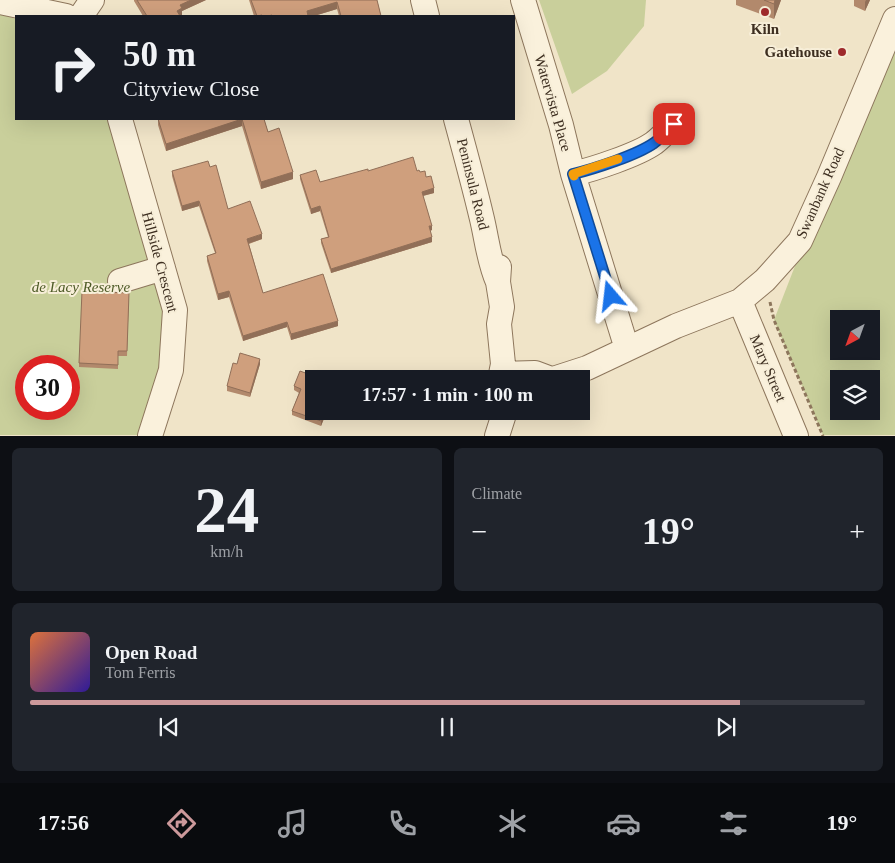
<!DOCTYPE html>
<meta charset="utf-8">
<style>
:root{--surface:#171b24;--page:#20242c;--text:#f1f3f6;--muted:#9ea1a6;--line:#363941;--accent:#cc999b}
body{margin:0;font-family:Georgia,serif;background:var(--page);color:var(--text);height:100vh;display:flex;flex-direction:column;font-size:19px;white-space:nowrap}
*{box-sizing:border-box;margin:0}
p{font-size:16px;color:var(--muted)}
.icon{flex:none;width:28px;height:28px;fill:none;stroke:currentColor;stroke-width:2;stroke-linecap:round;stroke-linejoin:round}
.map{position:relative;height:436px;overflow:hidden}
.sheet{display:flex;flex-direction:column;gap:12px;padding:12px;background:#0d0f14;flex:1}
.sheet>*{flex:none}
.top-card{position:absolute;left:15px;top:15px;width:500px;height:105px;border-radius:0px;box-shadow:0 5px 20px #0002;background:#171b24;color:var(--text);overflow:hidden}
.needle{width:32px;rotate:221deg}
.buttons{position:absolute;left:830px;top:310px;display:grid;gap:10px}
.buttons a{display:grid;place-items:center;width:50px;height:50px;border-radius:0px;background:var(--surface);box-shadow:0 5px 20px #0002;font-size:25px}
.speed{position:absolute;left:15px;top:355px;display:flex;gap:10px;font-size:25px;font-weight:700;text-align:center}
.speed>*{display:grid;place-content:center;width:65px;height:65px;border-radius:50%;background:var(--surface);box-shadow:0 5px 20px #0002;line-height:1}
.speed .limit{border:8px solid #d22;background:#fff;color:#111}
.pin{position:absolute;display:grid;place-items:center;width:42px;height:42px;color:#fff;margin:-21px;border-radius:10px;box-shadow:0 2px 8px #0006}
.me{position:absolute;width:55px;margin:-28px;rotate:343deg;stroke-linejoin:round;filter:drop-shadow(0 0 4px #0008)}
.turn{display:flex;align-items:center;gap:18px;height:105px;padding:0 25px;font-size:22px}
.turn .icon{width:65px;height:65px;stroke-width:2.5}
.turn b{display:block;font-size:35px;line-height:42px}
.big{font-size:38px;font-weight:600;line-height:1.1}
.sheet .tile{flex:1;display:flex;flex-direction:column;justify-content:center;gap:8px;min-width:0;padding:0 18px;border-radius:8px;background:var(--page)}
.sheet .dial{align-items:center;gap:0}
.dial b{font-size:65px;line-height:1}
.song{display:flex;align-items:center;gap:15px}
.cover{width:60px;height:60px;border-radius:8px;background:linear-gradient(135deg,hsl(20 70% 55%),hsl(250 70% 35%))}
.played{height:5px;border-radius:2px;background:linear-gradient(90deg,var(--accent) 85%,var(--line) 85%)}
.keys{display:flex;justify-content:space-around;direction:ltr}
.heat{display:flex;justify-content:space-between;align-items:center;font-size:28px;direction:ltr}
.sheet .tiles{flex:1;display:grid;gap:12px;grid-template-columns:1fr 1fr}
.tile:last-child{grid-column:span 2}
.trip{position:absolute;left:305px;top:370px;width:285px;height:50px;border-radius:0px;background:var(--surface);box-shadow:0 5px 20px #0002;font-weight:600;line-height:50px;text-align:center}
.dock{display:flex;height:80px;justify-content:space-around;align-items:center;background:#090b0e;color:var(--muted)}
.dock .icon{width:35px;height:35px}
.dock .current{color:var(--accent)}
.dock b{font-size:22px;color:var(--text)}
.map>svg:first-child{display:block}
.green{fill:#c9cf9b;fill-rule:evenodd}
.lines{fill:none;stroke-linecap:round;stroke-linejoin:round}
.minor-casing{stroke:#8d765c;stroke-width:26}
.path{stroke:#8d765c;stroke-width:3;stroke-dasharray:4 2.5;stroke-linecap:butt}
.minor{stroke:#faf1dc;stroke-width:24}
.wall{fill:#b2896c}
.shaded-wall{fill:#916f58}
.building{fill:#cf9f7d;stroke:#916f58}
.route-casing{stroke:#114b97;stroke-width:12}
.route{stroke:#1a73e8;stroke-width:9}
.slow{stroke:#f59e0b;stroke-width:9}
.poi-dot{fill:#9e2a2b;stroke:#f7eed8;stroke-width:2}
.labels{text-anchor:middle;stroke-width:4;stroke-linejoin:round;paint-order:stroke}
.poi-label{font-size:15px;font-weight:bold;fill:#3d2e20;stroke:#f7eed8}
.street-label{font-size:15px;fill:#3d2e20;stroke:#f7eed8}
.park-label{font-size:15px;font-style:italic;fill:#4d5a26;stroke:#f7eed8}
</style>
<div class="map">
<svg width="895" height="436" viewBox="0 0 895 436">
<rect width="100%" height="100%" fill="#f0e4c8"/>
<!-- green -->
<path class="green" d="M539,0h107l-2,26 -37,45 -35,23z
M0,14l16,5v100h96l60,191 -22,125h-150zM26,366h43v43h-43z
M895,44v391h-72l-49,-115 35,-90zM839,319h32v32h-32zM839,379h32v32h-32z"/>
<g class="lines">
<defs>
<path id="minor" d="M423,0l4,16
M523,0l38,125 12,49 54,175
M0,2l66,14
M81,16l11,-16
M120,119l55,191 -4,60 -21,66
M456,119c9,33 18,66 26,100 5,21 7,43 16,63
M573,174c21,-5 64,-19 81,-31 8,-6 14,-13 20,-19
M499,267l-1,15 4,25 -3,17 4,40 -3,15
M120,281l43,-13
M740,301l56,135
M501,374l34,-1 16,6
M553,379l34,-11 89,-42 64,-25 25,-21 35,-39 29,-64 66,-158
M497,436l8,-25"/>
</defs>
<!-- minor casing -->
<use href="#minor" class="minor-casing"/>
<!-- path -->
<path class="path" d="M770,302l4,18 49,116"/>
<!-- minor -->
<use href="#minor" class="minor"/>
</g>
<!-- wall -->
<path class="wall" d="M134,0h72l-24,11v4l-2,1h-37l-9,-15z
M249,0h128l4,16h-42l-2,-7 -23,7h-60z
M736,0h45l-7,19 -38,-14z
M854,0h16l-5,11 -11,-5z
M158,119h106l4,13 25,47 -32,10 -19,-63 -76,25 -8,-26z
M210,167l18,42 34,30 -13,5 14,49 75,33 -47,14 -4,-13 -44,14 -14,-44 -11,3 -11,-39v-5l8,-3 -16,-47 -17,5 -10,-35v-5z
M368,171h49l9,6 8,16 -11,3 9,34 -2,1 2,11 -101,31 -10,-30v-4l7,-2 -8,-26 -9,3 -11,-35v-4l20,7z
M129,293l-2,63h-9v13l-39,-2v-4z
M237,364h23l-10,33 -23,-6v-5z
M319,378l-5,33h13l-6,15 -29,-11v-4l7,-18 -5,-3v-4z"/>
<!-- shaded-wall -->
<path class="shaded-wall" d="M191,0h15l-24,11v4l-2,1 -3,-5 3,-6z
M775,0h6l-7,19v-15z
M866,0h4l-5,11v-9z
M337,2v7l-23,7h-7v-5z
M242,119v7l-76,25v-7z
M293,172v7l-32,10v-7z
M434,188v5l-12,3v-4z
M199,201v5l-17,5v-5z
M320,206v5l-9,3v-5z
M429,226h3v4l-3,1z
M262,234v5l-15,5v-5z
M432,237v5l-101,31v-4z
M229,291v6l-11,3v-6z
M338,321v5l-47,14v-6z
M287,322v5l-44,14v-5z
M260,359v5l-10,33v-4z
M325,411h2l-6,15v-5z"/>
<!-- building -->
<path class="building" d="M137,0h54l-11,5 2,3 -5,3 3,5h-33z
M251,0h126l4,16h-40l-4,-14 -30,9 1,5h-36v-1l-4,1h-6v-1l-5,1z
M764,0h11l-1,4z
M158,119h106l4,13 11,-4 14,44 -32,10 -19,-63 -76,25z
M413,157l4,14 2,-1 1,2 5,-1 1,6 5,-1 3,12 -12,4 10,34h-3l3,11 -101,32 -10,-30 8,-2 -9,-31 -9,3 -11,-34 16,-5 4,12 48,-13v2z
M208,161l2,6 6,-2 12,44 22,-8 12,33 -15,5 16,54 60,-19 15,47 -47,13 -4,-12 -44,14 -14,-45 -11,3 -11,-38 9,-3 -17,-52 -17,5 -10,-35z
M82,291l47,2 -2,58h-9v14l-39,-2z
M240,353l20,6 -10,34 -23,-7 6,-23 4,1z
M300,371l19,7 1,-2 8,3h-14v32h11l-4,10 -29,-10 9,-22 -7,-3z"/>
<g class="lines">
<defs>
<path id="route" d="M611,296l-38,-122c21,-5 64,-19 81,-31 8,-6 14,-13 20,-19"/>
</defs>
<!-- route casing -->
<use href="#route" class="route-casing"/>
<!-- route -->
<use href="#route" class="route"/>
<!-- slow -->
<path class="slow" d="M574,176l-1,-2 45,-15"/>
</g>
<!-- markers -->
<g class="poi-dot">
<circle cx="765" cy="12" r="5"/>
<circle cx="842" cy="52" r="5"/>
</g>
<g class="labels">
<!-- poi labels -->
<g class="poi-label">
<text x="765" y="34">Kiln</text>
<text x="832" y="57" text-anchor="end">Gatehouse</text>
</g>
<!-- street labels -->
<g class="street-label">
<text transform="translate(553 103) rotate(74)" y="5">Watervista Place</text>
<text transform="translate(473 184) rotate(76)" y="5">Peninsula Road</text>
<text transform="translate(820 193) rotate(-66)" y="5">Swanbank Road</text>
<text transform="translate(160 262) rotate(75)" y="5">Hillside Crescent</text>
<text transform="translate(768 368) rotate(67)" y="5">Mary Street</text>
</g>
<!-- park labels -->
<g class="park-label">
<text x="81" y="292">de Lacy Reserve</text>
</g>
</g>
</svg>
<div class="buttons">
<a><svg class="needle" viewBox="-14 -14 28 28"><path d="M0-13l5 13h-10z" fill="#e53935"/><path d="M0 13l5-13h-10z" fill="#9ea1a6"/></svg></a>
<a><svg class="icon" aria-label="layers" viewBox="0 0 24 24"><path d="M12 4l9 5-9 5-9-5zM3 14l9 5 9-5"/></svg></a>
</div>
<div class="speed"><div class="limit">30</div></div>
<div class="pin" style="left:674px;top:124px;background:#d93025"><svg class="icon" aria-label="arrive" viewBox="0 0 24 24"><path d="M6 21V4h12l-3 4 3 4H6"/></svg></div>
<svg class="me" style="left:611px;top:296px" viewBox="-20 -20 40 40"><path d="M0-17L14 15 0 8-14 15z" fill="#1a73e8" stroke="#fff" stroke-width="4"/></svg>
<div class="trip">17:57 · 1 min · 100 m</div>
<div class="top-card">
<div class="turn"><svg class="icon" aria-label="right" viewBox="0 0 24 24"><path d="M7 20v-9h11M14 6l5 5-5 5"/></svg><div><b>50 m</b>Cityview Close</div></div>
</div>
</div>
<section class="sheet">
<div class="tiles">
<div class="tile dial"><b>24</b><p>km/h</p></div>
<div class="tile"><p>Climate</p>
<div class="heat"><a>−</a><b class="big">19°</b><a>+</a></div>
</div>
<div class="tile">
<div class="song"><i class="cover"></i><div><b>Open Road</b><p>Tom Ferris</p></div></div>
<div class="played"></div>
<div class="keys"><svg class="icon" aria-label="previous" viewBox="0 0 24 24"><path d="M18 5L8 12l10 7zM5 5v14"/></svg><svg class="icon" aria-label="pause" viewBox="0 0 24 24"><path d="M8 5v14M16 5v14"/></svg><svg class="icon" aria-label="next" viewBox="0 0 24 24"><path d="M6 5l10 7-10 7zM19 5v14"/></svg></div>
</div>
</div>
</section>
<nav class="dock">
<b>17:56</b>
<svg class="icon current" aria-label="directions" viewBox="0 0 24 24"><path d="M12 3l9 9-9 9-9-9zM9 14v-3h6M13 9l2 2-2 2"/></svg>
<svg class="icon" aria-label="music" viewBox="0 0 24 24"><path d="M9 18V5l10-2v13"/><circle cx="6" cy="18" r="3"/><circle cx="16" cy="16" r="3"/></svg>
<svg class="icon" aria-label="phone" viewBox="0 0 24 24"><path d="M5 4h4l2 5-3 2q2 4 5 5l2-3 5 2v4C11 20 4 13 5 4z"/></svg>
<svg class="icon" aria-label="climate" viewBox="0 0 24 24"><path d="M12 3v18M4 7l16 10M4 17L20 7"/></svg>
<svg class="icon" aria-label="car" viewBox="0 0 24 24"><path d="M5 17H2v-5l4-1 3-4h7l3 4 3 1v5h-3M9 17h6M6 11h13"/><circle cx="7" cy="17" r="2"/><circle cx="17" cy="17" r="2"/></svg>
<svg class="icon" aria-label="filters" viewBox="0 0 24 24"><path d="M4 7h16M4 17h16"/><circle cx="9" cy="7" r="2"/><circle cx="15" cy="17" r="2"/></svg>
<b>19°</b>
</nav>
